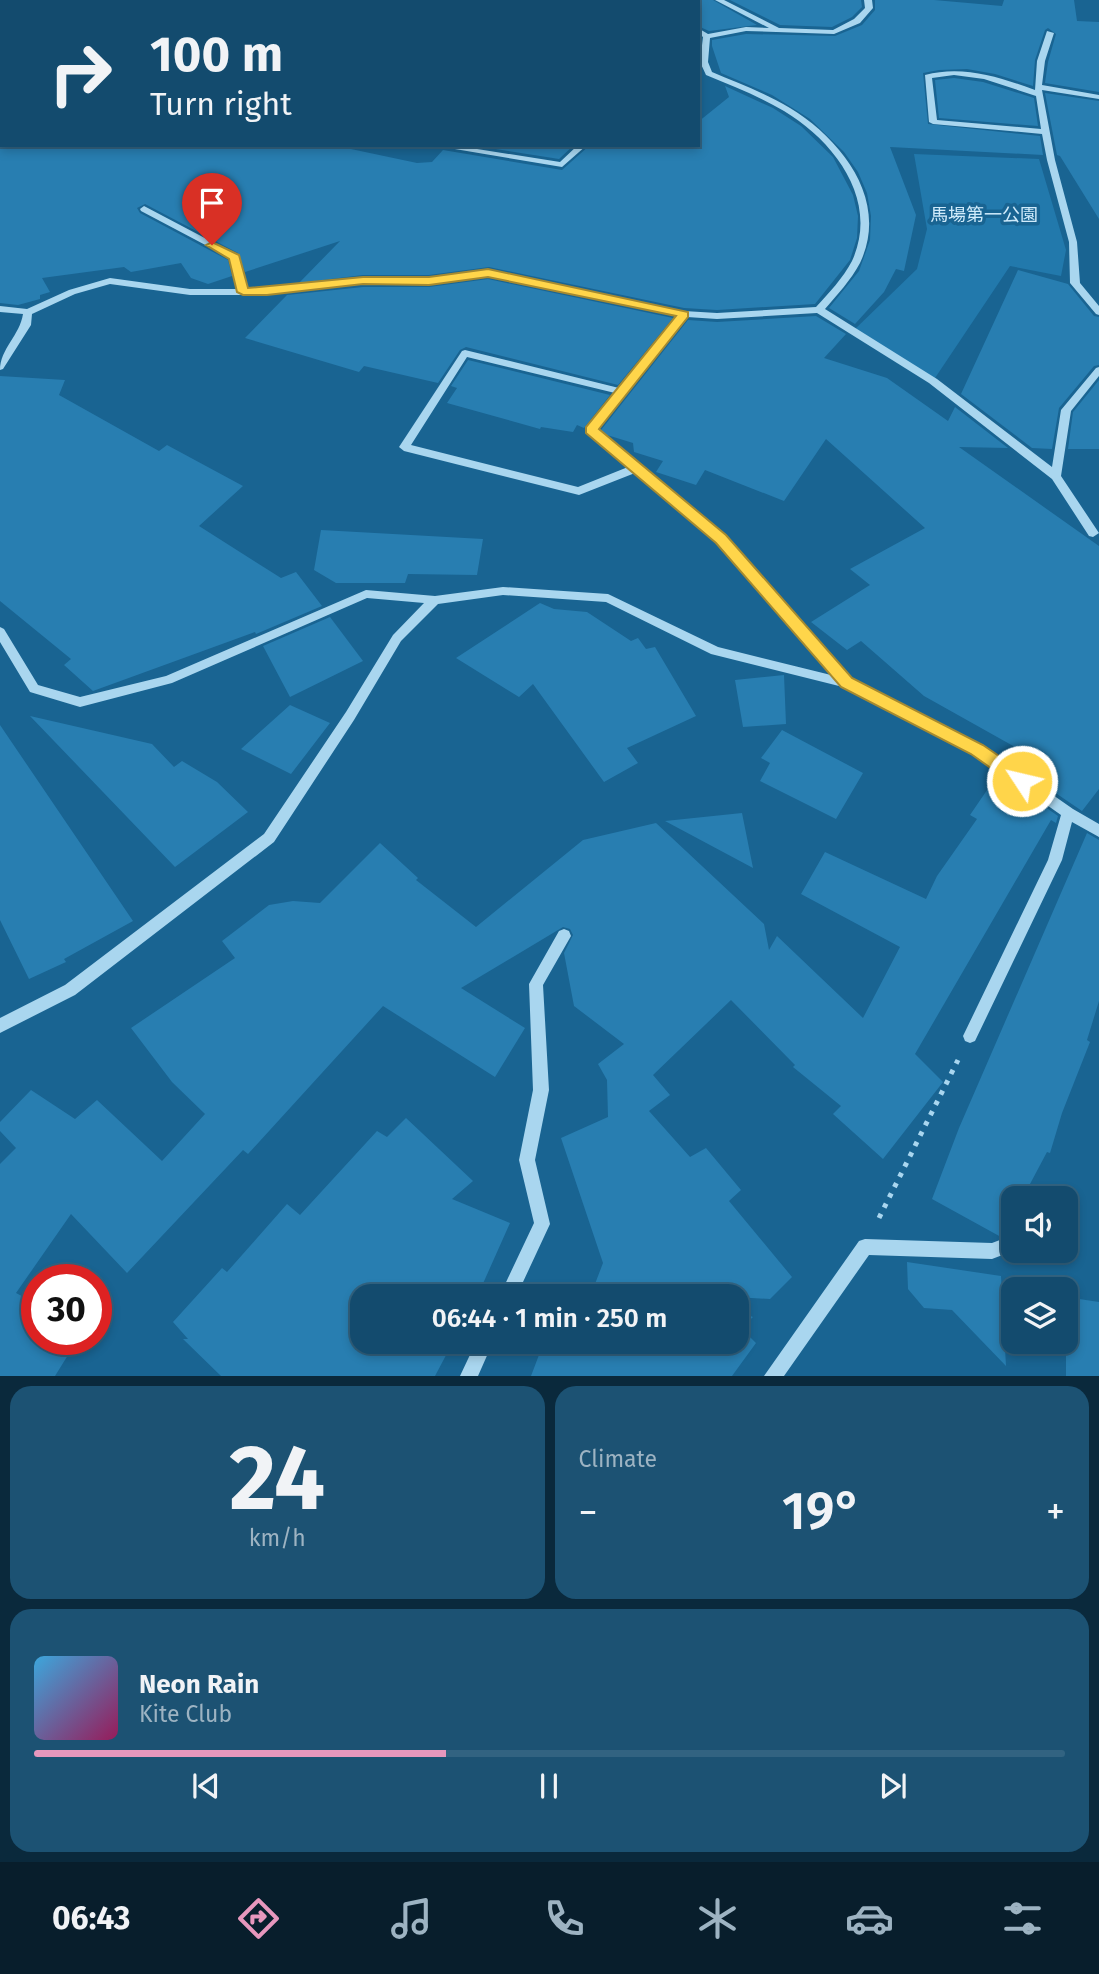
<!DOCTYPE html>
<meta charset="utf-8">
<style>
:root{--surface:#134b6e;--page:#1c5273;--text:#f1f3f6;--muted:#9db3c2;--line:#326381;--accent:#e797bd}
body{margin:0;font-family:"Fira Sans","Noto Sans JP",sans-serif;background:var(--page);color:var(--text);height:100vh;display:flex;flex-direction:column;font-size:26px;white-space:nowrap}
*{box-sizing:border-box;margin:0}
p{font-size:23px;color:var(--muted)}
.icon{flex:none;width:38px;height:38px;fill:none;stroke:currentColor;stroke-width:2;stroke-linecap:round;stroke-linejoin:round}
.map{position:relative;height:1376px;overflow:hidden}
.side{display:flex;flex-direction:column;gap:10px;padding:10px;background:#0a293c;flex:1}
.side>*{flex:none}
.banner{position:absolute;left:0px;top:0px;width:700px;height:147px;box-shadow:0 4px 10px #0003,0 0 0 2px var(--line);background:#134b6e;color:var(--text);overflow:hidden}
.buttons{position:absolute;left:1001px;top:1186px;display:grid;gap:14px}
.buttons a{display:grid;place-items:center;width:77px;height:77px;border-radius:14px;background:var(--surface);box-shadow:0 4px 10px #0003,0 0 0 2px var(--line);font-size:35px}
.speed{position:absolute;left:21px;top:1264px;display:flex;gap:14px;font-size:35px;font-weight:700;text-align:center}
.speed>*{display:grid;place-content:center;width:91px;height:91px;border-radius:50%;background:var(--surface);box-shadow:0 4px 10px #0003,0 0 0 2px var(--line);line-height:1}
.speed .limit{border:10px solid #d22;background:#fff;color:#111}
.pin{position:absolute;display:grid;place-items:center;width:60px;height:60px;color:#fff;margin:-72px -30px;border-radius:50% 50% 50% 0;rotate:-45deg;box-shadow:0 0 7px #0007}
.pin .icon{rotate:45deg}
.me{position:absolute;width:77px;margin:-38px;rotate:305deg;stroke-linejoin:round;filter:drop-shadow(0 0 5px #0008)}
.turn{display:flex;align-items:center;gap:24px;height:147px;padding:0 35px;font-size:32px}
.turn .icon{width:91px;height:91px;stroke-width:2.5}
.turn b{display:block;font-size:49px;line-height:60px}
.big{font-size:52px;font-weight:600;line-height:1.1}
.side .tile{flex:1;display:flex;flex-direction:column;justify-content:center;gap:10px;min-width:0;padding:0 24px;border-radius:21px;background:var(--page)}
.side .dial{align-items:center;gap:0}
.dial b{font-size:91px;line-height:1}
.song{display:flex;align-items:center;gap:21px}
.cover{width:84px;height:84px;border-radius:10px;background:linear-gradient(135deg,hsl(200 70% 55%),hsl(330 70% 35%))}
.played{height:7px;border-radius:4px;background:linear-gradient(90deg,var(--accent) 40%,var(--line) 40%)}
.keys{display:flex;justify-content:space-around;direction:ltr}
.heat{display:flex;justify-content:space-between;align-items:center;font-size:38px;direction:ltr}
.side .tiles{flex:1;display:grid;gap:10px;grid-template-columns:1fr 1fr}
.tile:last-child{grid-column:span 2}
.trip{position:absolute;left:350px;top:1284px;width:399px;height:70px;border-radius:21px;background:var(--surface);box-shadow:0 4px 10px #0003,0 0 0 2px var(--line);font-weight:600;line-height:70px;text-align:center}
.menu{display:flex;height:112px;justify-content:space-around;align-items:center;background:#081e2c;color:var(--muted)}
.menu .icon{width:49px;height:49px}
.menu .selected{color:var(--accent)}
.menu b{font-size:32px;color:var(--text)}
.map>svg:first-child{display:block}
.green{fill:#2279ac}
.building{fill:#287eb1}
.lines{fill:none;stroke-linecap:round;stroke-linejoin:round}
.path{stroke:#a9d6ef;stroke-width:5;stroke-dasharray:4.5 7;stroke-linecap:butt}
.minor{fill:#a9d6ef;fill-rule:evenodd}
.route{fill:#ffd54a;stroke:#a68a30;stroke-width:2}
.labels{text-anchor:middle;stroke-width:7;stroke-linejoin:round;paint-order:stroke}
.far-park-label{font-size:18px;fill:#d0ebfb;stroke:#196492}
</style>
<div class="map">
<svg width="1099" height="1376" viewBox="0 0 1099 1376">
<rect width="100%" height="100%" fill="#196492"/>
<!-- green -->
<path class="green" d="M914,154l125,5 27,91 -5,26 -51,-10 -77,115 -80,-50 64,-62 10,-40z"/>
<!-- building -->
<path class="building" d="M698,0h15l44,25 -48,6 -11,-5z
M730,0h131l1,7 -10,10 -20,10 -52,-2z
M875,0h59l68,6 2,-6h70l3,21 22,1v70l-54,-9 3,-21 8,-28 -8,-6 -3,2 -10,30 -2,26 -38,-12 -28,-5 -28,1 -16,3 5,51 112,12 3,19 -153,-8 26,68 -12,56 -8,-2 -12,23 -29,32 -26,-16 30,-37 11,-31 1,-24 -4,-23 -9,-21 -14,-20 -34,-33 -38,-24 -51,-22 -9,-27v-6l34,-6 89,2 27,-11 13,-15z
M954,78l29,4 51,16 4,28 -99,-8 -4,-38z
M725,86l48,22 28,18 32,31 20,38 5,21 -1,22 -7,22 -35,44 -98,6 -33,-2 -195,-41 -60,8h-66l-64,8 41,-42 -95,31 -7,-19 -93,-49 -8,4 3,5 88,47 4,16 -24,8 -17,-6 -10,-15 -50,9 -7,-5 -82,11 8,14 -10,3v4l-22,6 -18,-2v-156l332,-2 85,18 15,-1 11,-12 119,20 28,-25h108v-23l31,-25z
M1045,93l54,8v118l-39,-63 -3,-1z
M470,145h104l-15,14z
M1018,270l50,14 26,32 5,1v48l-5,1 -35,42 -7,41 -20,-1 -71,-54z
M488,279l185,39 -55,67 -152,-38 -6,3 -22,33 -74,-17 -5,6 -114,-34 42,-43 76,-8h66z
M816,316l30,18 -22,24 63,20 61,43 7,-14 53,41 -49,-1 140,99v243l-17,22 -75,-51 8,-13 -91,-51 -63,-55 -14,9 -36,-28 59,-37 -20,-16 75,-41 -99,-89 -42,62 -79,-31 -9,15 -40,-13 7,-11 -29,-9 -1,-9 -26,-8 -6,-5 87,-110 29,2z
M468,360l142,35 -26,33 -7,-3 -4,7 -32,-5 -1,2 -93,-26 10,-15 -6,-2z
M0,376l65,4 -6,15 100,56 8,-6 76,41 -44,40 82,52 15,-6 26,34 -66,28 -1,-2 -162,59 -29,-26 7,-6 -71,-58z
M1099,380v69h-31l5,-37z
M321,530l162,9 -6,36 -69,-1 -3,9h-69l-22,-13z
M540,603l14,6 33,3 44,29 7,-3 8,11 9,-2 41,69 -69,32 11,15 -34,19 -71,-98 -14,13 -63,-39z
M330,617l33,44 -73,36 -27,-51z
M784,675l2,49 -43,3 -8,-47z
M290,705l40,18 -39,51 -50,-25z
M30,716l122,28 22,23 8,-6 35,21 31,30 -73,55z
M0,725l133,196 -69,38 2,3 -37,17 -29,-59z
M782,730l81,43 -27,46 -76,-38 10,-18 -9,-5z
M998,774l60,42 -2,7 -5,-3 -136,234 28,28 -60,77 -50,-45 8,-8 -48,-39 2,-2 -64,-65 -78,75 17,20 -21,16 41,46 16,-9 35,42 -12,11 63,76 -22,22 -68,-4 -112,2 13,-34 -42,-125 47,-21 -1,-37 -9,-16 26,-20 -50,-38 -10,-53 9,-18 -3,-6 -7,-2 -102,61 64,40 -30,49 -112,-71 -135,148 -5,-4 -116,123 -56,-59 -55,79 21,11v35h41l-23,37h-55v-212l16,-16 -16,-17v-9l31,-32 44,29 22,-19 65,61 43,-47 -33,-32 -41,-54 104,-70 -13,-17 47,-36 24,-4 27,2 60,-60 38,35 -2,2 60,47 107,-87 73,-17 108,101 5,26 8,-14 86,82 37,-71 -99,-53 24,-42 101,47 11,-23 40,-57 -7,-4z
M742,813l11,55 -88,-47z
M1087,833l12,7v161l-12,39 3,2 -28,71 -12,40 -3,-1 -25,47h-9v16l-12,22 -69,-38 27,-71z
M406,1118l67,63 -21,18 58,24 -33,74h-115v45h91l-18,34h-214l-38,-37h5l-15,-17 49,-54 5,4 60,-68 13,11 77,-84 10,6z
M907,1262l94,14 5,90 -54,-56 -28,-2 -16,-19z
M1066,1297l33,5v74h-33z
M737,1311l16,6 -12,11 15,15 -24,33h-201l11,-29 -11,-5h206z"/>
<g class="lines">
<!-- path -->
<path class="path" d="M879,1218l79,-158"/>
<!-- minor -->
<path class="minor" d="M373,0h9l-10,2z
M630,0l13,2h-11z
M715,0h9l55,28 54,2 21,-11 11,-11 -1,-8h8l1,8 -13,15 -26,11 -88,-3 -36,7 -2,24 4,10c26,11 53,21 78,36 51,31 100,92 70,155 -9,17 -23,32 -35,46l112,70 115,88 9,-57 35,-42 3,-1v9l-28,35 -10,65 38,57 -6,4 -4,-1 -37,-57 -123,-96 -112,-70 -100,6 -30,-2 -90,113 128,106 125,144 131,65 92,64 26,15v13l-27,-15 -10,38 -87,181 -5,2 -5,-2 -2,-5 85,-176 13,-45 -88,-62 -130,-66 -132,-33 -105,-52 -103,-7 -65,9 -37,37 -47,79 -80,122 -199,153 -75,38v-15l65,-33 199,-151 82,-122 47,-77 31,-32 -57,-5 -195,85 -92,24 -50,-15 -30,-50v-15l4,2 34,56 42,12 86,-21 200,-86 69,6 68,-9 105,7 110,53 113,28 -114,-133 -82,-69 -56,22 -175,-44 -5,-4 63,-96 3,-1 154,38 59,-72 -190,-40 -59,8h-66l-96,11h-77l-80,-11 -35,10 -43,20 -1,11 -28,44 -3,1c0,-21 20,-35 23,-56l-23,-2v-6l27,3 42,-19 41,-12 80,11h48l-8,-31 -89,-47 -1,-2 4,-3 93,49 10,34h20l96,-11h66l59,-8 196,41 33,2 99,-6c13,-14 27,-29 36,-46 28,-61 -18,-120 -68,-150 -25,-15 -52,-25 -78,-36l-6,-13 3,-25 -5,-4v-5l10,6 38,-7 23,1zM467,357l148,36 -29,37 42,37 -50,20 -167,-42z
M1047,31l7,2 -9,28 -3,24 57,10v4l-57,-9 13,70 22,82 3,41 19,23v9l-3,-1 -26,-31 -1,-41 -22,-82 -5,-26 -109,-10 -4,-2 -4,-47c38,-10 74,2 110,15l2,-29zM954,75l30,4 52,17 5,33 -104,-9 -5,-42z
M0,35h2v6h-2z
M0,72h2v5h-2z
M0,115h2v6h-2z
M431,145h21l108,17 18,-17h9l-25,22z
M564,929l5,2 2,5 -28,49 6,105 -14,70 15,64 -34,73h-17l35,-74 -15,-63 14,-70 -4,-106 30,-53z
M1013,1235v16l-21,8 -123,-4 -85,121h-20l95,-135 6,-2 127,4z
M476,1342h17l-15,34h-18z"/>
</g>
<!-- route -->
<path class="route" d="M212,242l27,13 9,33 115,-11h66l59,-8 200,43v5l-89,112 127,106 126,143 131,67 45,31 3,5 -3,5h-12l-45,-32 -130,-67 -125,-144 -130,-110v-6l90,-111 -188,-39 -59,8 -66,-1 -96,11h-24l-6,-3 -8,-33 -23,-14z"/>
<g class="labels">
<!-- far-park labels -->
<g class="far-park-label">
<text x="984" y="221">馬場第一公園</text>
</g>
</g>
</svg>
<div class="buttons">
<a><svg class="icon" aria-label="sound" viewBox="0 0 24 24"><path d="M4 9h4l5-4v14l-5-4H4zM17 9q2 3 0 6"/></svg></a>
<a><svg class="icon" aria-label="layers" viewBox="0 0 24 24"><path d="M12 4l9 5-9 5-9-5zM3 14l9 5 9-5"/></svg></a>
</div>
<div class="speed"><div class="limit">30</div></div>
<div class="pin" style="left:212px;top:245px;background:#d93025"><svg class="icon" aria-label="arrive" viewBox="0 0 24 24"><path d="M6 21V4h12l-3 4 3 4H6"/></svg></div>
<svg class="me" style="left:1022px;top:781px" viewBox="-20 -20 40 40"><circle r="17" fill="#ffd54a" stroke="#fff" stroke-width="3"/><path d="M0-11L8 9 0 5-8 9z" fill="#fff"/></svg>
<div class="trip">06:44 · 1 min · 250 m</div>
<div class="banner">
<div class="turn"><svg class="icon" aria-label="right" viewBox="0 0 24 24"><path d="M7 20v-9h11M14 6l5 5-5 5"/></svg><div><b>100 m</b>Turn right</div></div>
</div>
</div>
<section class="side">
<div class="tiles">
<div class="tile dial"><b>24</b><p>km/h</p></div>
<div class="tile"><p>Climate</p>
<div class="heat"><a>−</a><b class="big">19°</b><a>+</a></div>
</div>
<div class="tile">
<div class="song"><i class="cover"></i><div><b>Neon Rain</b><p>Kite Club</p></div></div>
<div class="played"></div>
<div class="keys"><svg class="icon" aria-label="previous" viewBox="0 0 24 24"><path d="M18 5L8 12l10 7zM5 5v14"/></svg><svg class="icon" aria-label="pause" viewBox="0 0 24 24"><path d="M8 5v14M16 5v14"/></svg><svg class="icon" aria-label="next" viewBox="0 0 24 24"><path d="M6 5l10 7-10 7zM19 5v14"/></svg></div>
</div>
</div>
</section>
<nav class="menu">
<b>06:43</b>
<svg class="icon selected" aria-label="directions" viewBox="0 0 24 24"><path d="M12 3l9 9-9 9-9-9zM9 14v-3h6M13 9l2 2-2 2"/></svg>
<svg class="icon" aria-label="music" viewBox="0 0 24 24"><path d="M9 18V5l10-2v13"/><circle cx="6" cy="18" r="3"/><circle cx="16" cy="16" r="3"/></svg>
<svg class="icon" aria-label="phone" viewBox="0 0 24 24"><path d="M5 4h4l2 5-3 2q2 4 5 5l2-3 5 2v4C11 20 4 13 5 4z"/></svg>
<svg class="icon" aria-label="climate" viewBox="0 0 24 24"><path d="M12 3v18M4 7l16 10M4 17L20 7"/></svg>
<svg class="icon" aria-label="car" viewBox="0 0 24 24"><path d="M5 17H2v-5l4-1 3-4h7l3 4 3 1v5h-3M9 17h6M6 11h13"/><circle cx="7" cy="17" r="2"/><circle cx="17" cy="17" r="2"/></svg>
<svg class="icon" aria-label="filters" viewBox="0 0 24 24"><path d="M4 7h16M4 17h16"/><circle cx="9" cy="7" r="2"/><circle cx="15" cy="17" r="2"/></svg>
</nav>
